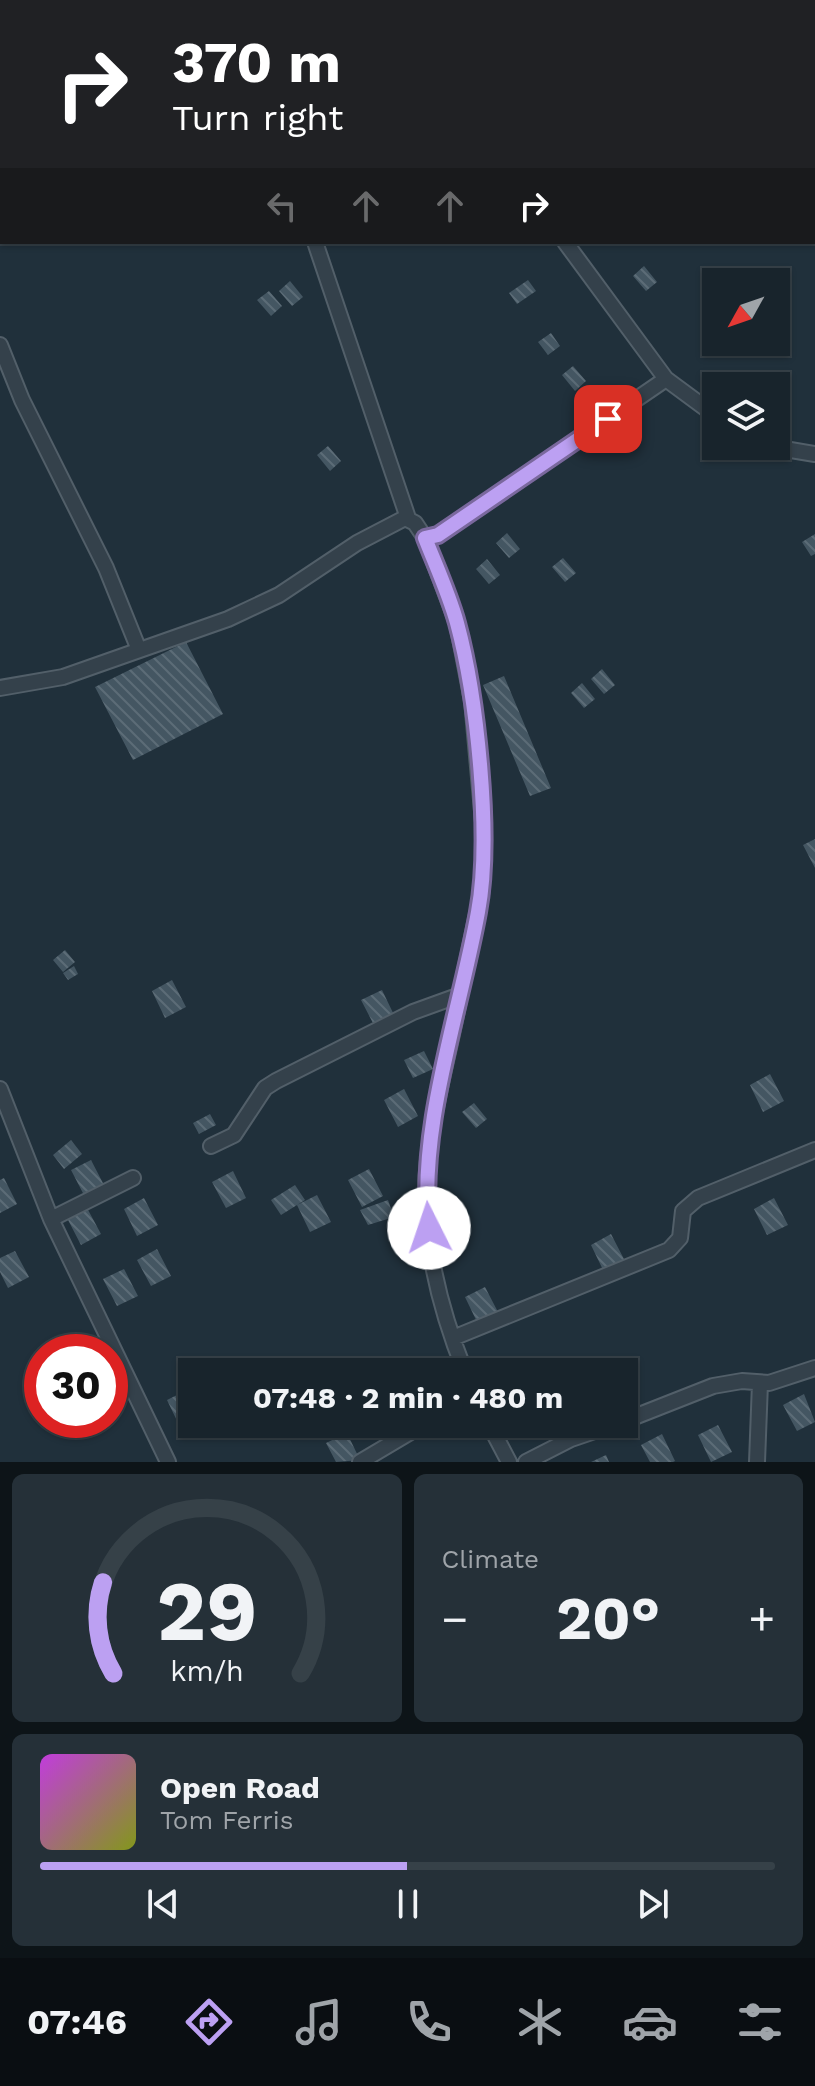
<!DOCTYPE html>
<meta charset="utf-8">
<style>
:root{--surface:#18242c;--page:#253038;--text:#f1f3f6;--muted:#9fa4a9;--line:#364148;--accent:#bca0f2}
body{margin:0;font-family:"Work Sans",sans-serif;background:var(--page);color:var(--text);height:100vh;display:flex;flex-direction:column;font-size:30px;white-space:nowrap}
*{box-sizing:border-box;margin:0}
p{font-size:26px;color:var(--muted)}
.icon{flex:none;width:44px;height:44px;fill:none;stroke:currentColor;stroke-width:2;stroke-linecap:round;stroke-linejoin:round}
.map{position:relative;height:1462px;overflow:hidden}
.drawer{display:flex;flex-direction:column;gap:12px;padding:12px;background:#0d1418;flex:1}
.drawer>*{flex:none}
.hud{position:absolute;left:0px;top:0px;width:816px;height:244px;box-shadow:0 2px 6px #0004,0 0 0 2px var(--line);background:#202124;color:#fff;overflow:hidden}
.needle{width:52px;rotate:230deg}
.buttons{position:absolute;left:702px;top:268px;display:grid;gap:16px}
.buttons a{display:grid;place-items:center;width:88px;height:88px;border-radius:0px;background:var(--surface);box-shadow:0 2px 6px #0004,0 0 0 2px var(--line);font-size:40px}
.speed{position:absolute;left:24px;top:1334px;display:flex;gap:16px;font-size:40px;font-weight:700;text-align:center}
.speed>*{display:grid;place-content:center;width:104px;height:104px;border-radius:50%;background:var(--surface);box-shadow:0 2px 6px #0004,0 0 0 2px var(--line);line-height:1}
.speed .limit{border:12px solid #d22;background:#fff;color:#111}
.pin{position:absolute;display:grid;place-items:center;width:68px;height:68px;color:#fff;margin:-34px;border-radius:16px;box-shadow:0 4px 12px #0006}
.me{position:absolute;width:88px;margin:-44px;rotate:356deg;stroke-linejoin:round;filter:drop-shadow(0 0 6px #0008)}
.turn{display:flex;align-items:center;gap:28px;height:168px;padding:0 40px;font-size:36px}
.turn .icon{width:104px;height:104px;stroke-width:2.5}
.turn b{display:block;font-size:56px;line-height:68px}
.lanes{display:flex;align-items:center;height:76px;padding:0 40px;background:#0003;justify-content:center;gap:40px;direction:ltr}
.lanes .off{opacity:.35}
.big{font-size:60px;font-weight:700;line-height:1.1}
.drawer .card{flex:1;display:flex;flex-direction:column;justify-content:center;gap:12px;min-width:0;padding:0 28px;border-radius:12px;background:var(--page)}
.drawer .dial{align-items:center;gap:0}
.dial svg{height:208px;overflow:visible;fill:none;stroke:var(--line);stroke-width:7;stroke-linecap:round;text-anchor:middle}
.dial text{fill:var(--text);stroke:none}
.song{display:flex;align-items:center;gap:24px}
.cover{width:96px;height:96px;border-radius:12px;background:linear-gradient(135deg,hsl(290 70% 55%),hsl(70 70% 35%))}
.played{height:8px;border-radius:4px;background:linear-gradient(90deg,var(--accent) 50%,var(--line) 50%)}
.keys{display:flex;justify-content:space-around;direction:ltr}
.heat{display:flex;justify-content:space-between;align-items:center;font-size:44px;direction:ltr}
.drawer .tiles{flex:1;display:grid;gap:12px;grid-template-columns:1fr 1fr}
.card:last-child{grid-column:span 2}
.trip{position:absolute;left:178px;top:1358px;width:460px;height:80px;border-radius:0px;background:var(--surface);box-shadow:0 2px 6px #0004,0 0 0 2px var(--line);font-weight:700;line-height:80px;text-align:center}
.tabs{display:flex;height:128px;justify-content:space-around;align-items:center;background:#0a0e12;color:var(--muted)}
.tabs .icon{width:56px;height:56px}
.tabs .current{color:var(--accent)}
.tabs b{font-size:36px;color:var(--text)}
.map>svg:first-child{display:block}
.building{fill:url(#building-back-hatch)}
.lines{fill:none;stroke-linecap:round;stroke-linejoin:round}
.minor-casing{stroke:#525f69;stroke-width:18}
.minor{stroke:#34414b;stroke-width:14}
.route-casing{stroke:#7a689d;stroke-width:20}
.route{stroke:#bca0f2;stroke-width:14}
</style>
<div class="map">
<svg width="815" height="1462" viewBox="0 0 815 1462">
<defs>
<pattern id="building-back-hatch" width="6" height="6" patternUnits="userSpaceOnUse" patternTransform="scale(2)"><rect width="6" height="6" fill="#445662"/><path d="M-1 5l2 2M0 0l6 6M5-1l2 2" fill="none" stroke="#5c6c77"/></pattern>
</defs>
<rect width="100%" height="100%" fill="#20303b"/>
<!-- building -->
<path class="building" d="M644,266l13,16 -11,9 -13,-15z
M528,280l8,11 -19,13 -8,-11z
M290,281l13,16 -11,9 -13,-15z
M269,291l13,15 -11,10 -14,-16z
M551,333l9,13 -12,9 -10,-13z
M573,366l13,15 -11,10 -13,-16z
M328,446l13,15 -11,10 -13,-16z
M507,533l13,16 -11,9 -13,-15z
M815,534v20l-4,2 -9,-14z
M563,558l13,15 -11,9 -13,-15z
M487,559l13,16 -11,9 -13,-15z
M186,642l37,72 -90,46 -38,-73z
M602,669l13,16 -11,9 -13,-15z
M504,676l47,112 -21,8 -47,-111z
M582,683l13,16 -11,9 -13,-15z
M815,839v29l-12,-23z
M65,950l10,12 -12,10 -10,-12z
M74,966l4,8 -10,6 -5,-7z
M172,980l14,27 -21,11 -13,-27z
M382,990l13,27 -20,10 -14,-27z
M424,1051l9,18 -20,9 -9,-18z
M770,1074l14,27 -21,11 -13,-27z
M404,1089l14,27 -20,11 -14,-27z
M474,1103l13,16 -11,9 -14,-16z
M210,1114l6,11 -17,9 -6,-11z
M71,1140l11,14 -18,15 -11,-14z
M91,1160l14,27 -20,10 -14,-27z
M369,1169l14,27 -21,11 -14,-27z
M233,1171l13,27 -20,10 -14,-26z
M4,1178l13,26 -17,9v-33z
M295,1185l10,15 -24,15 -10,-15z
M317,1195l14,27 -21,10 -13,-27z
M144,1198l14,27 -21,11 -13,-27z
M774,1198l14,27 -21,10 -13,-26z
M388,1200l6,17 -26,8 -8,-15z
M87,1208l14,26 -20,11 -14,-27z
M611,1234l14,27 -21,11 -13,-27z
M157,1249l14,27 -20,10 -14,-26z
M15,1251l14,26 -21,11 -8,-16v-14z
M124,1269l14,27 -21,10 -14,-27z
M485,1287l14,27 -21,10 -13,-27z
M42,1370v31l-12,-25z
M187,1390l5,9v22l-12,6 -13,-27z
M804,1394l11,28 -18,9 -14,-26z
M718,1425l14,27 -21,10 -13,-27z
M347,1433l13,27 -24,2 -10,-19z
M662,1434l13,27 -2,1h-23l-9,-17z
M606,1455l3,7h-18z"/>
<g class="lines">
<defs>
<path id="minor" d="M216,0v2
M412,0l1,2
M674,0l1,2
M246,2l3,-2
M0,142l2,4
M0,212l2,-1
M315,242l93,276
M565,242l101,137
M0,345l22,55 84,168 33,82
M767,446l48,8
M0,688l63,-11 165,-58 51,-24 78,-52 48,-25 10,5 10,15 13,-3 228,-156 50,37
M460,995c-12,67 -35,136 -34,205 1,59 17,117 39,172
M0,1089l51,130 117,243
M211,1146l23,-11 31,-47 11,-7 137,-69 47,-17 22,-105 2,-57 -12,-132 -15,-78 -32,-85
M51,1219l82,-41
M453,1338l216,-88 11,-12 3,-27 15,-13 117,-48
M624,1421l89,-35 29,-5 27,2 46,-15
M489,1424l20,38
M360,1462l64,-38
M526,1462l45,-23 44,-15
M757,1462l3,-79"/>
</defs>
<!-- minor casing -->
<use href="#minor" class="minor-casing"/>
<!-- minor -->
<use href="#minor" class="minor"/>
</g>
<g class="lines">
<defs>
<path id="route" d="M429,1228c-11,-101 31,-216 49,-316 14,-75 -1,-215 -21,-289 -8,-29 -21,-57 -32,-85l13,-3 170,-116"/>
</defs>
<!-- route casing -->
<use href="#route" class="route-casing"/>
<!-- route -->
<use href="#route" class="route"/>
</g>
</svg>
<div class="buttons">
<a><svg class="needle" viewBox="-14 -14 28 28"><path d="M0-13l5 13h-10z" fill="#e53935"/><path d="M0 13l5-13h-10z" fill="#9fa4a9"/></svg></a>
<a><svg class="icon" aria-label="layers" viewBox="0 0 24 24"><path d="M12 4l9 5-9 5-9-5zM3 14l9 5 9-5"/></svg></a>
</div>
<div class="speed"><div class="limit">30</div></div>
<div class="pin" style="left:608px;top:419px;background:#d93025"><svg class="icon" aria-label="arrive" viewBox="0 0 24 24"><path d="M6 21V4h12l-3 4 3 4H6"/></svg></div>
<svg class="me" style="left:429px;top:1228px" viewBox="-20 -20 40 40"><circle r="19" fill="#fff"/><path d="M0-13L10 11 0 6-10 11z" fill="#bca0f2"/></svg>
<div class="trip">07:48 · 2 min · 480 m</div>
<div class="hud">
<div class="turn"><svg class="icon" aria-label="right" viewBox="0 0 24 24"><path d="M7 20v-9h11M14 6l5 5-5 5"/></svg><div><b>370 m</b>Turn right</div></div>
<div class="lanes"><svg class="icon off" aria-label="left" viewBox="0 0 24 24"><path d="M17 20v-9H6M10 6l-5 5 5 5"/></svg><svg class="icon off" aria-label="ahead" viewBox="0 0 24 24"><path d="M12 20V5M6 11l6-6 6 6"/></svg><svg class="icon off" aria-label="ahead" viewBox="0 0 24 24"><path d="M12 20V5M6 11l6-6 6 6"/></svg><svg class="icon" aria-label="right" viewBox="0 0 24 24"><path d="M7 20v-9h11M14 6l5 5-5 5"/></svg></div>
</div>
</div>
<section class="drawer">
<div class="tiles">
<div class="card dial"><svg viewBox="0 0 100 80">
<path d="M14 69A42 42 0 1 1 86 69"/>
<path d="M14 69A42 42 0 0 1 10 34" stroke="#bca0f2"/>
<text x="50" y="56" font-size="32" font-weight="700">29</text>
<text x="50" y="72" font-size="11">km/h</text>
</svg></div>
<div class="card"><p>Climate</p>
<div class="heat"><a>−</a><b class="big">20°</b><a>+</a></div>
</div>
<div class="card">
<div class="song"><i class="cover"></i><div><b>Open Road</b><p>Tom Ferris</p></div></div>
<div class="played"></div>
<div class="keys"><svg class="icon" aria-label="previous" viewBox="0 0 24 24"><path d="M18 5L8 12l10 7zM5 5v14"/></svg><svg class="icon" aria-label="pause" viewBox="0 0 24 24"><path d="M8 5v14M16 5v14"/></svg><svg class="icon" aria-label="next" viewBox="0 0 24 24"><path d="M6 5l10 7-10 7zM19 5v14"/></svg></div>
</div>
</div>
</section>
<nav class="tabs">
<b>07:46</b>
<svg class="icon current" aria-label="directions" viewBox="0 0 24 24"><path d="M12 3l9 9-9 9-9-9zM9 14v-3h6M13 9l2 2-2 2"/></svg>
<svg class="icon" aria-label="music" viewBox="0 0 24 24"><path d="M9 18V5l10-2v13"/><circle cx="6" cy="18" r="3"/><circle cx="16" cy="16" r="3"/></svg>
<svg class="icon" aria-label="phone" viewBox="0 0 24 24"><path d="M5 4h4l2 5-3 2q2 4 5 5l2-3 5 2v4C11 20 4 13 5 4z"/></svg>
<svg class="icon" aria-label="climate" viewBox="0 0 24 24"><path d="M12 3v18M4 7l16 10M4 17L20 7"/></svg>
<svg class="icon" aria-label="car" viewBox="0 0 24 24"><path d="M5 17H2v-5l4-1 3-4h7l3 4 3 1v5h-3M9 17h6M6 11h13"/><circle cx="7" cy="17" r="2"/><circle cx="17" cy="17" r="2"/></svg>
<svg class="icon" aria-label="filters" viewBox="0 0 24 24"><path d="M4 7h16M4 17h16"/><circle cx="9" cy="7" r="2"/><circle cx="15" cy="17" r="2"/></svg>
</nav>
